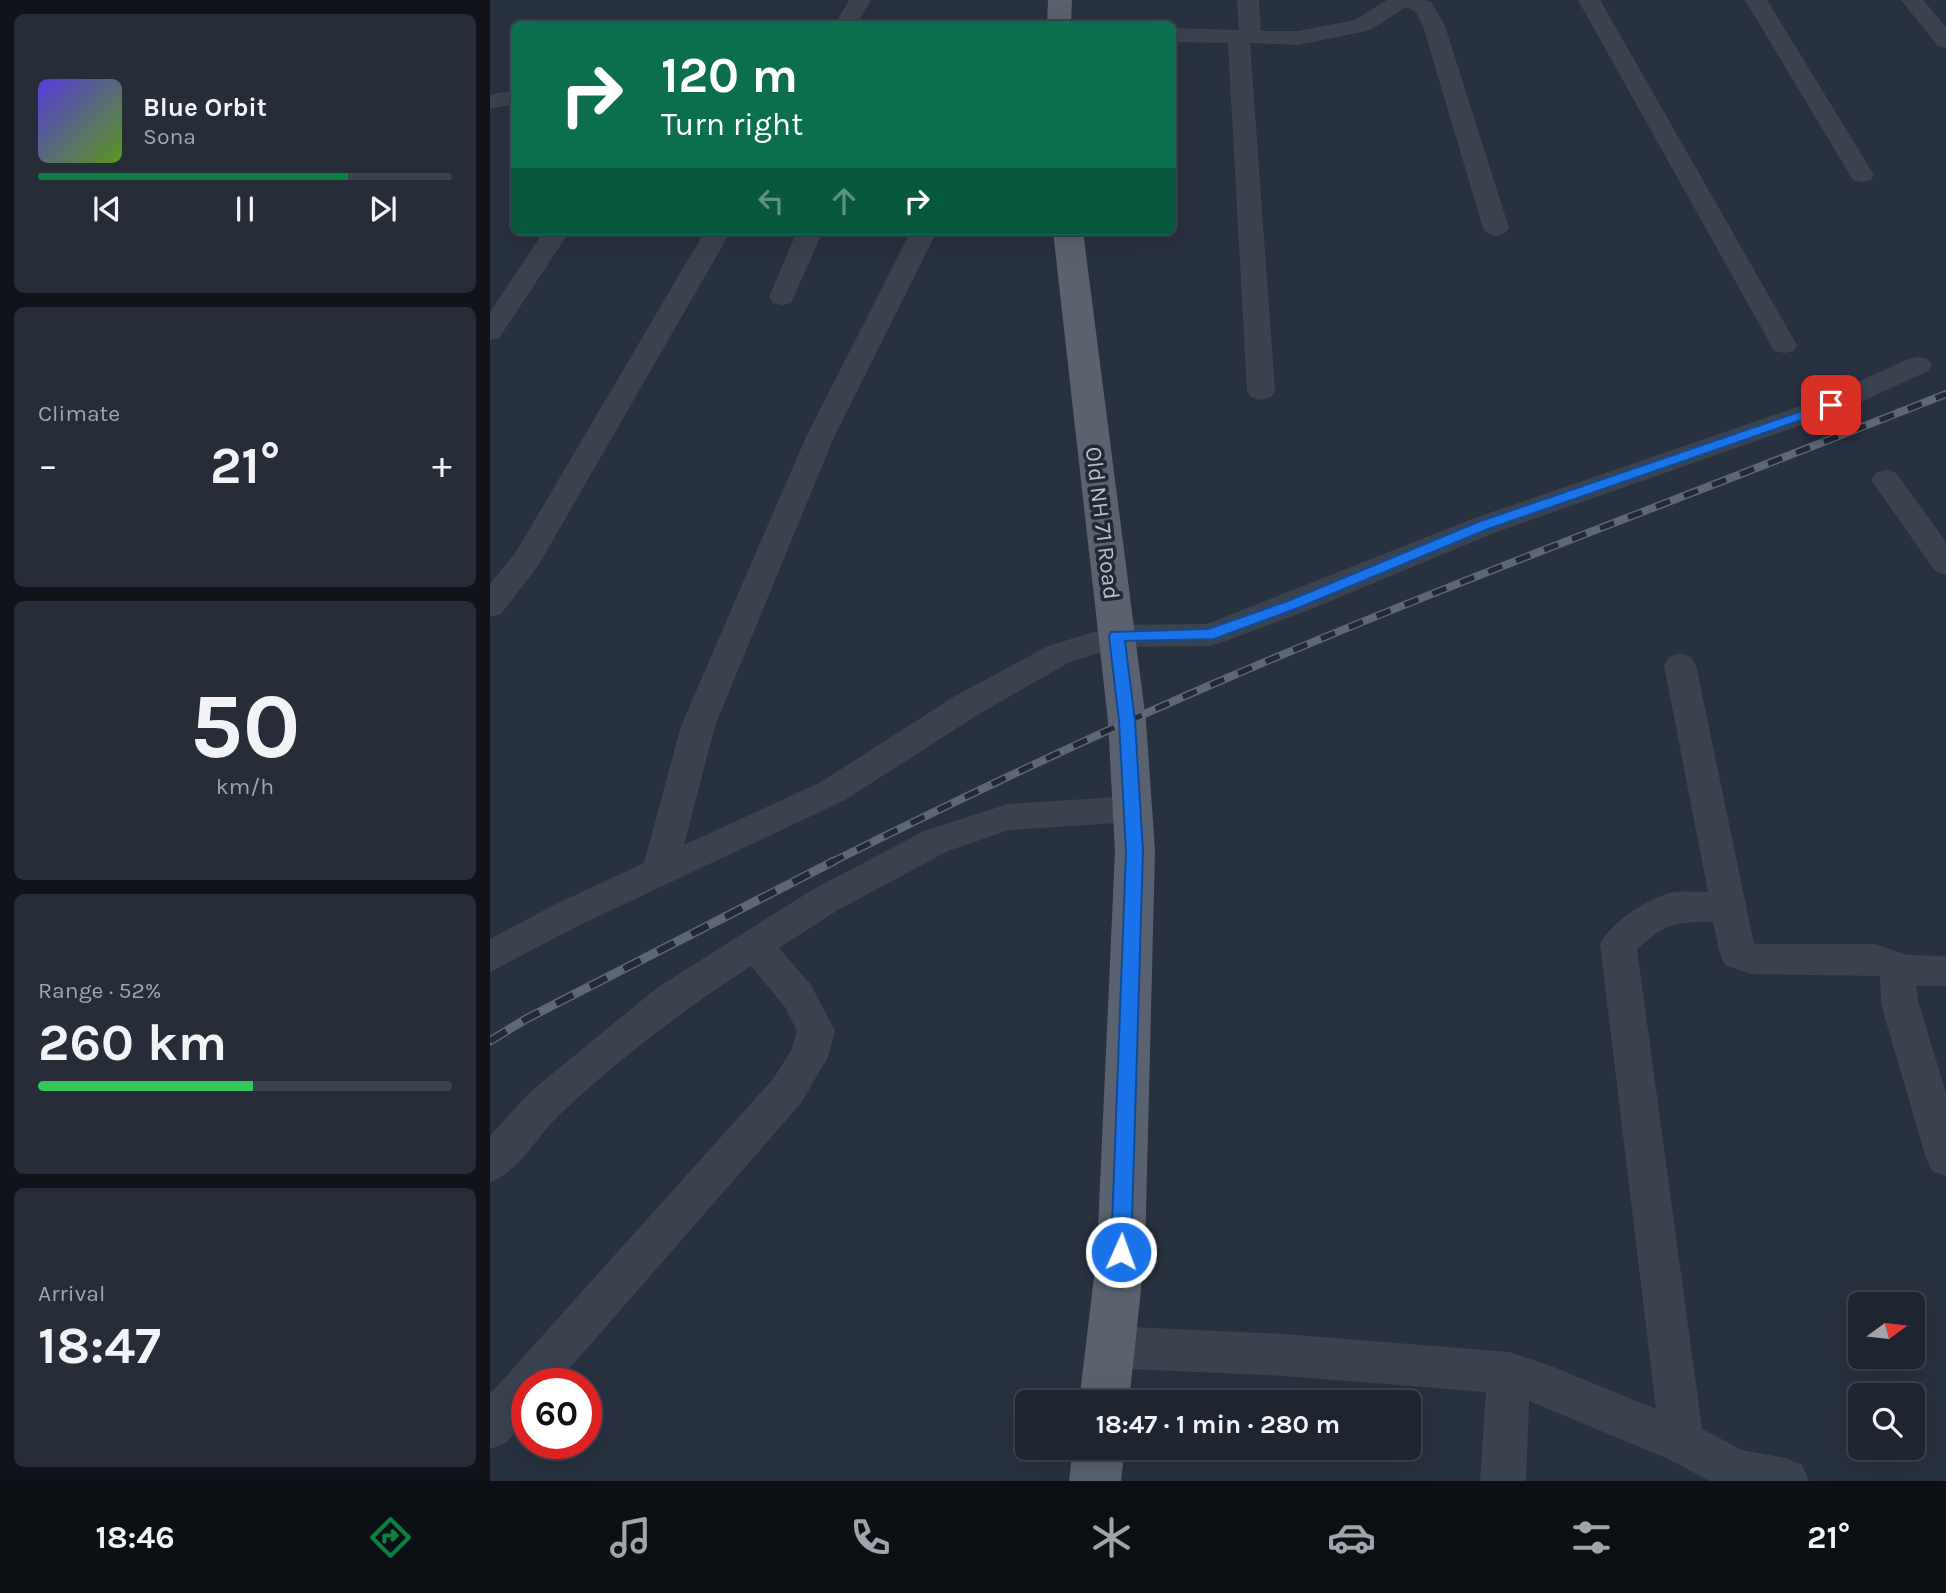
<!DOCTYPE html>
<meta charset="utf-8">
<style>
:root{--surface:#1e2530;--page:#262d38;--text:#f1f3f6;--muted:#a1a5ab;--line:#3c424c;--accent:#0b8043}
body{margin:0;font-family:Karla,sans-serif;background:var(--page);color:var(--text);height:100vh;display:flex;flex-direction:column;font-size:26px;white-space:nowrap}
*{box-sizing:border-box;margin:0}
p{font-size:23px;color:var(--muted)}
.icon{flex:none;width:38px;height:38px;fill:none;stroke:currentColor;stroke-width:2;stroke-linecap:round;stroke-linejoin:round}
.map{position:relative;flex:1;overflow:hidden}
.sheet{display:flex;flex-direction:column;gap:14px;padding:14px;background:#10141a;width:490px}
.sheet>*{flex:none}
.banner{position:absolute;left:21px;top:21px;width:665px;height:214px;border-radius:10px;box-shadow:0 7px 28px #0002,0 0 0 2px var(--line);background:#0b6e4f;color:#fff;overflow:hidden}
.needle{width:46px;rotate:75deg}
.controls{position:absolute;left:1358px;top:1292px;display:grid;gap:14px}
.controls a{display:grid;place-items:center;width:77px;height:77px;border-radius:10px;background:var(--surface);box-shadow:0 7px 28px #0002,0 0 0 2px var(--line);font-size:35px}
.speed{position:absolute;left:21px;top:1368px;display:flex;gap:14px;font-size:35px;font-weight:700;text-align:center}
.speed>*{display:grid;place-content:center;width:91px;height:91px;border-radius:50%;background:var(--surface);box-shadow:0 7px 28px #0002,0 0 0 2px var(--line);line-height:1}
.speed .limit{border:10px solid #d22;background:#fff;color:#111}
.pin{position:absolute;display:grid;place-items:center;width:60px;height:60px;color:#fff;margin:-30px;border-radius:14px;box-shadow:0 4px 10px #0006}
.me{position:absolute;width:77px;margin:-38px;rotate:2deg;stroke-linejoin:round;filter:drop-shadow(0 0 5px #0008)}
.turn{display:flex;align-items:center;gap:24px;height:147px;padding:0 35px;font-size:32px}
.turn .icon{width:91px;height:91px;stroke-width:2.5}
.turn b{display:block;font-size:49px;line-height:60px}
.lanes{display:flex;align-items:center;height:66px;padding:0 35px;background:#0003;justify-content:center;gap:35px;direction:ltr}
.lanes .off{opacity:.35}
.big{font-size:52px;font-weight:700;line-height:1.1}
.sheet .widget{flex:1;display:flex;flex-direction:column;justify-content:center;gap:10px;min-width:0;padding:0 24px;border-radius:10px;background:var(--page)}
.sheet .dial{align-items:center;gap:0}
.dial b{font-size:91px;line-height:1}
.song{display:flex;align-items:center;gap:21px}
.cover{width:84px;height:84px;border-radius:10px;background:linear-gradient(135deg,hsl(250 70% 55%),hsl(90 70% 35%))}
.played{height:7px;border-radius:4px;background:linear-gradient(90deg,var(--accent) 75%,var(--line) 75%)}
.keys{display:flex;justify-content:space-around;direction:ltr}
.heat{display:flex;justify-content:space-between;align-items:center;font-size:38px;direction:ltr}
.charge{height:10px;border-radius:5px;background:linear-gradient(90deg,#34c759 52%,var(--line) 0)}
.trip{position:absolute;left:525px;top:1390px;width:406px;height:70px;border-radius:10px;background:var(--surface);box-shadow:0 7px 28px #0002,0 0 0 2px var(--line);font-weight:700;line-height:70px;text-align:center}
.tab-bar{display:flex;height:112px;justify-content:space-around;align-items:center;background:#0c0f13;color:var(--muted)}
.tab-bar .icon{width:49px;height:49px}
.tab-bar .current{color:var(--accent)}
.tab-bar b{font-size:32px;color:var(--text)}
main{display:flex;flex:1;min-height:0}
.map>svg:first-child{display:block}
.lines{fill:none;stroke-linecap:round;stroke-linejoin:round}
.street{fill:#3c4350;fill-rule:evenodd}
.primary{fill:#5a6270;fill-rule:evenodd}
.rail-far1-casing{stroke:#5e6777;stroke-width:8}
.rail-casing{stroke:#5e6777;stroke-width:9}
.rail-far1{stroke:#212836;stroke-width:5;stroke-dasharray:15;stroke-linecap:butt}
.rail{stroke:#212836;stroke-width:6;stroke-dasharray:19;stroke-linecap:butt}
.route{fill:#1a73e8;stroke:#114b97;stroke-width:2}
.labels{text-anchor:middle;stroke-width:7;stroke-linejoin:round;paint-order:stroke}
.street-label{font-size:23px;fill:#b9bfca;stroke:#212836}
</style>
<main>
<section class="sheet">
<div class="widget">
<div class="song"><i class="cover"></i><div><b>Blue Orbit</b><p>Sona</p></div></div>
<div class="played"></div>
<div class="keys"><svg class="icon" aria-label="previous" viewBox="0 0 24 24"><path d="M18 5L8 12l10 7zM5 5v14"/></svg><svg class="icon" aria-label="pause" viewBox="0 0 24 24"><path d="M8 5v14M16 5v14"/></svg><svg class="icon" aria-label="next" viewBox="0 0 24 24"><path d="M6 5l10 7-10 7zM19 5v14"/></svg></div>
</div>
<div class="widget"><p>Climate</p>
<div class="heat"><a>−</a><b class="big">21°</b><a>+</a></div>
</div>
<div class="widget dial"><b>50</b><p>km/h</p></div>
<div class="widget"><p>Range · 52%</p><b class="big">260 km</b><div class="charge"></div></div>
<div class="widget"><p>Arrival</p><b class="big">18:47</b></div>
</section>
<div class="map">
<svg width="1456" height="1481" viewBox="0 0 1456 1481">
<rect width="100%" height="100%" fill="#283140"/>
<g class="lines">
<!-- street -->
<path class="street" d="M359,0h22l-14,24h-22z
M747,0h22l2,31h37l57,-11 32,-20h39l5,2 14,24 64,202 -4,5 -9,3 -9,-3 -4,-5 -60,-202 -8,-15 -9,-4 -36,23 -8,2 -64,13 -48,-2 25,348 -4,6 -10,3 -10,-3 -4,-6 -19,-348 -56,-1v-14l67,2z
M1088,0h22l197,345 -3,6 -10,2 -10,-2 -3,-6z
M1255,0h22l107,175 -3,5 -9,2 -9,-2z
M1411,0h22l23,27v21l-8,-2z
M24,90v14l-24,5v-14z
M54,231h26l-71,107 -9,2v-28z
M215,231h26l-193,335 -37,48 -11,3v-33l26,-32z
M307,231h26l-32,72 -9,2 -9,-2 -4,-6z
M421,231h26l-103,206 -119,289 -31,119 137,-63 134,-86 93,-50 69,-21 90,-1 265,-105 349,-120 87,-40 10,-2 10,2 4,6 -4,6 -87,40 -347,122 -190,79 -84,31 -11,3 -91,1 -48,15 -91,52 -134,86 -263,124 -92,48v-33l66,-35 88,-41 37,-137 125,-289z
M1396,470l10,3 50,69v33l-11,-4 -64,-91 5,-7z
M1190,653l11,4 5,8 58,279h121l32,11 39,1v30h-30l3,18 27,89v83l-14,-5 -6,-13 -45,-154 -1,-28 -129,-2 -26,-9 -5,-11 -7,-32c-39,0 -46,1 -76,27l65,480 40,21 44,8 16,7 7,16h-99l-44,-23 -137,-57 -3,80h-46l6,-89 -202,-16 -174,-8 -15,-6 -6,-15 6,-15 15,-6 174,8 225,18 42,14 105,43 -56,-465c11,-22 50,-48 75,-52 10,-1 22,0 33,0l-44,-227 5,-8z
M643,796l12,4 5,9 -5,9 -12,4 -124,8 -61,21 -110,59 -59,38 32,37 24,46 -7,26 -27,46 -245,281h-29v35l-21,24 -16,6v-55l283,-315 18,-28 6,-20 -12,-24 -34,-41c-68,44 -133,94 -192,149 -23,22 -39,56 -69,67v-46l40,-44 128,-105 154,-97 112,-59 84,-27z"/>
<!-- primary -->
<path class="primary" d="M558,0h24l-1,24h-24z
M563,231h30l63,490 9,130 -10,401 -16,150h-50l18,-150 18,-401 -7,-130z
M583,1447h52l-4,34h-52z"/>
<defs>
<path id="rail-far1" d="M340,863c131,-65 263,-128 397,-185 237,-101 480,-189 719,-284"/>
<path id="rail" d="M0,1041l36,-22 308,-158"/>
</defs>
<!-- rail-far1 casing -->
<use href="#rail-far1" class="rail-far1-casing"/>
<!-- rail casing -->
<use href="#rail" class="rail-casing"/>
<!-- rail-far1 -->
<use href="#rail-far1" class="rail-far1"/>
<!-- rail -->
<use href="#rail" class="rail"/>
</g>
<!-- route -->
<path class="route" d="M1341,401l7,4 -2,3 -348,121 -190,79 -84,31 -89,2 10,80 8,130 -12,401 -3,6 -7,3 -7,-3 -3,-6 15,-401 -7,-130 -10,-85 2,-4 97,-3 80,-28 190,-79z"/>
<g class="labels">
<!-- street labels -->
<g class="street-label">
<text transform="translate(613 523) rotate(83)" y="8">Old NH 71 Road</text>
</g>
</g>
</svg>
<div class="controls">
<a><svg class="needle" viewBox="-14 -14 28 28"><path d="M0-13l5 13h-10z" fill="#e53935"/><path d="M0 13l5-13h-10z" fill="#a1a5ab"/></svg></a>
<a><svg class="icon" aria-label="search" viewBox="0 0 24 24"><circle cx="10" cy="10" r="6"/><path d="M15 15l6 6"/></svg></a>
</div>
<div class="speed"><div class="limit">60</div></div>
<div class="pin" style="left:1341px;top:405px;background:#d93025"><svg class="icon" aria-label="arrive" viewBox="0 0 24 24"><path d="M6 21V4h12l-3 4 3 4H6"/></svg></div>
<svg class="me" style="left:631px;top:1252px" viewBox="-20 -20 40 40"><circle r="17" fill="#1a73e8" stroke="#fff" stroke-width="3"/><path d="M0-11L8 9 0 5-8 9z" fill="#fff"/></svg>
<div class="trip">18:47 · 1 min · 280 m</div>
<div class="banner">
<div class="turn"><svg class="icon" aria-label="right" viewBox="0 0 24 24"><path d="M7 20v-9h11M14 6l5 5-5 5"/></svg><div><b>120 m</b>Turn right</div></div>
<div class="lanes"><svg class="icon off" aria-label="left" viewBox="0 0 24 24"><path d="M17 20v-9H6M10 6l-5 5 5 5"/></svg><svg class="icon off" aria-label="ahead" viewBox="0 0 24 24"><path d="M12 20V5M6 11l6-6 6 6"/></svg><svg class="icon" aria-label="right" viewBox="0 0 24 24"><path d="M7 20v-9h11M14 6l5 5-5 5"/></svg></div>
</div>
</div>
</main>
<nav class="tab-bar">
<b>18:46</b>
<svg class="icon current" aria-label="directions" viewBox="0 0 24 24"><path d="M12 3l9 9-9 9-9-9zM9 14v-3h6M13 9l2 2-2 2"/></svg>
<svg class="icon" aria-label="music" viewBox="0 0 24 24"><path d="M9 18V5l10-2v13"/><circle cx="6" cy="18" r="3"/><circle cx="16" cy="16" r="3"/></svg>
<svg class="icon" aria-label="phone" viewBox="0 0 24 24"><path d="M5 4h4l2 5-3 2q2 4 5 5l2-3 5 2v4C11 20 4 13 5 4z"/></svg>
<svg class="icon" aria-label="climate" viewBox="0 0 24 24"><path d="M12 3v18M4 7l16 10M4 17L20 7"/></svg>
<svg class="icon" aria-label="car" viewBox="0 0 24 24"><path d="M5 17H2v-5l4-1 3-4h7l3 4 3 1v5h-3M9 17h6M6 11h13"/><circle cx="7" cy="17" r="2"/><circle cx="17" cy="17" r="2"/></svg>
<svg class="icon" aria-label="filters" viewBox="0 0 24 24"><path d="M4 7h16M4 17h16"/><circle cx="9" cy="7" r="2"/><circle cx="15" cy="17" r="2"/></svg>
<b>21°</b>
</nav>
